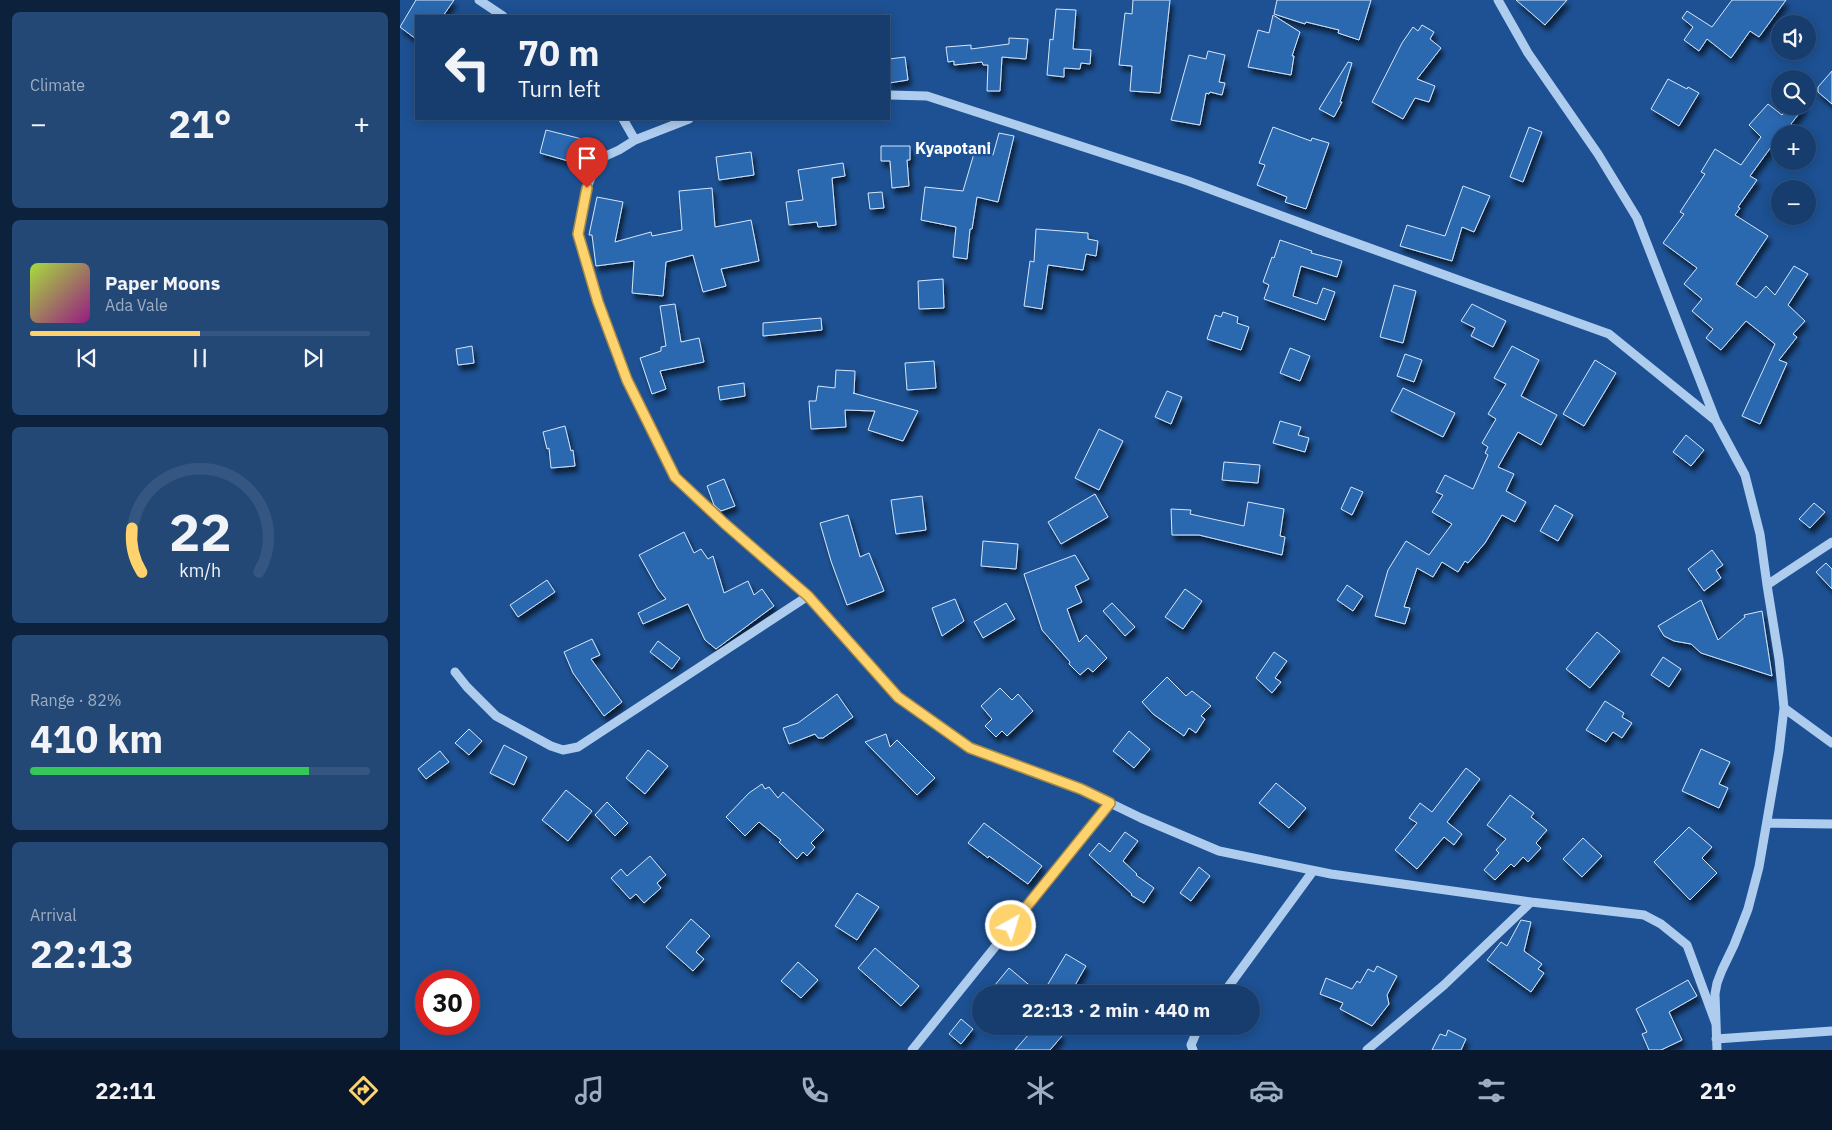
<!DOCTYPE html>
<meta charset="utf-8">
<style>
:root{--surface:#163d6e;--page:#234876;--text:#f1f3f6;--muted:#9eaec2;--line:#355681;--accent:#fed36d}
body{margin:0;font-family:"IBM Plex Sans",sans-serif;background:var(--page);color:var(--text);height:100vh;display:flex;flex-direction:column;font-size:19px;white-space:nowrap}
*{box-sizing:border-box;margin:0}
p{font-size:16px;color:var(--muted)}
.icon{flex:none;width:28px;height:28px;fill:none;stroke:currentColor;stroke-width:2;stroke-linecap:round;stroke-linejoin:round}
.map{position:relative;flex:1;overflow:hidden}
.side{display:flex;flex-direction:column;gap:12px;padding:12px;background:#0c223c;width:400px}
.side>*{flex:none}
.banner{position:absolute;left:15px;top:15px;width:475px;height:105px;border-radius:0px;box-shadow:0 2px 12px #0003,0 0 0 1px var(--line);background:#163d6e;color:var(--text);overflow:hidden}
.buttons{position:absolute;left:1371px;top:15px;display:grid;gap:10px}
.buttons a{display:grid;place-items:center;width:45px;height:45px;border-radius:50%;background:var(--surface);box-shadow:0 2px 12px #0003,0 0 0 1px var(--line);font-size:25px}
.speed{position:absolute;left:15px;top:970px;display:flex;gap:10px;font-size:25px;font-weight:700;text-align:center}
.speed>*{display:grid;place-content:center;width:65px;height:65px;border-radius:50%;background:var(--surface);box-shadow:0 2px 12px #0003,0 0 0 1px var(--line);line-height:1}
.speed .limit{border:8px solid #d22;background:#fff;color:#111}
.pin{position:absolute;display:grid;place-items:center;width:42px;height:42px;color:#fff;margin:-51px -21px;border-radius:50% 50% 50% 0;rotate:-45deg;box-shadow:0 0 5px #0007}
.pin .icon{rotate:45deg}
.me{position:absolute;width:55px;margin:-28px;rotate:39deg;stroke-linejoin:round;filter:drop-shadow(0 0 4px #0008)}
.turn{display:flex;align-items:center;gap:18px;height:105px;padding:0 20px;font-size:22px}
.turn .icon{width:65px;height:65px;stroke-width:2.5}
.turn b{display:block;font-size:35px;line-height:42px}
.big{font-size:38px;font-weight:700;line-height:1.1}
.side .card{flex:1;display:flex;flex-direction:column;justify-content:center;gap:8px;min-width:0;padding:0 18px;border-radius:8px;background:var(--page)}
.side .dial{align-items:center;gap:0}
.dial svg{height:130px;overflow:visible;fill:none;stroke:var(--line);stroke-width:7;stroke-linecap:round;text-anchor:middle}
.dial text{fill:var(--text);stroke:none}
.song{display:flex;align-items:center;gap:15px}
.cover{width:60px;height:60px;border-radius:8px;background:linear-gradient(135deg,hsl(80 70% 55%),hsl(310 70% 35%))}
.played{height:5px;border-radius:2px;background:linear-gradient(90deg,var(--accent) 50%,var(--line) 50%)}
.keys{display:flex;justify-content:space-around;direction:ltr}
.heat{display:flex;justify-content:space-between;align-items:center;font-size:28px;direction:ltr}
.charge{height:8px;border-radius:4px;background:linear-gradient(90deg,#34c759 82%,var(--line) 0)}
.trip{position:absolute;left:572px;top:985px;width:288px;height:50px;border-radius:25px;background:var(--surface);box-shadow:0 2px 12px #0003,0 0 0 1px var(--line);font-weight:700;line-height:50px;text-align:center}
.tabs{display:flex;height:80px;justify-content:space-around;align-items:center;background:#09182c;color:var(--muted)}
.tabs .icon{width:35px;height:35px}
.tabs .selected{color:var(--accent)}
.tabs b{font-size:22px;color:var(--text)}
main{display:flex;flex:1;min-height:0}
.map>svg:first-child{display:block}
.building{fill:#2c68b0;stroke:#d4e6fa;filter:url(#shadow)}
.lines{fill:none;stroke-linecap:round;stroke-linejoin:round}
.minor{stroke:#aeccee;stroke-width:9}
.route-casing{stroke:#a58947;stroke-width:12}
.route{stroke:#fed36d;stroke-width:9}
.labels{text-anchor:middle;stroke-width:5;stroke-linejoin:round;paint-order:stroke}
.quarter-label{font-size:16px;font-weight:bold;fill:#fff;stroke:#1d5193}
</style>
<main>
<section class="side">
<div class="card"><p>Climate</p>
<div class="heat"><a>−</a><b class="big">21°</b><a>+</a></div>
</div>
<div class="card">
<div class="song"><i class="cover"></i><div><b>Paper Moons</b><p>Ada Vale</p></div></div>
<div class="played"></div>
<div class="keys"><svg class="icon" aria-label="previous" viewBox="0 0 24 24"><path d="M18 5L8 12l10 7zM5 5v14"/></svg><svg class="icon" aria-label="pause" viewBox="0 0 24 24"><path d="M8 5v14M16 5v14"/></svg><svg class="icon" aria-label="next" viewBox="0 0 24 24"><path d="M6 5l10 7-10 7zM19 5v14"/></svg></div>
</div>
<div class="card dial"><svg viewBox="0 0 100 80">
<path d="M14 69A42 42 0 1 1 86 69"/>
<path d="M14 69A42 42 0 0 1 8 42" stroke="#fed36d"/>
<text x="50" y="56" font-size="32" font-weight="700">22</text>
<text x="50" y="72" font-size="11">km/h</text>
</svg></div>
<div class="card"><p>Range · 82%</p><b class="big">410 km</b><div class="charge"></div></div>
<div class="card"><p>Arrival</p><b class="big">22:13</b></div>
</section>
<div class="map">
<svg width="1432" height="1050" viewBox="0 0 1432 1050">
<defs>
<filter id="shadow"><feDropShadow dx="3" dy="5.5" stdDeviation="2.5" flood-color="#0009"/></filter>
</defs>
<rect width="100%" height="100%" fill="#1d5193"/>
<!-- building -->
<path class="building" d="M16,0h38l-11,16h-27v23l-16,-12z
M733,0h37l-10,93 -30,-2 2,-25 -13,-1 6,-52 7,1z
M877,0h94l-12,40 -21,-7 1,-3 -33,-8 -1,2 -31,-10z
M1116,0h51l-22,25z
M1332,0h54l-27,37 -9,-6 -19,27 -24,-19 -8,12 -15,-11 9,-13 -11,-9 5,-7 25,16z
M656,9l20,1 -3,39 18,1 -1,14 -9,-1 -1,6 -16,-1v9l-17,-2 3,-36 3,1z
M873,15l27,17 -8,24h2l-3,19 -43,-8 10,-37 11,3z
M1022,25l12,7 -4,7 11,9 -24,31 18,7 -6,16 -14,-4 -12,21 -31,-17 30,-59 11,-16 5,4z
M609,38l19,1 -2,20 -24,-2 -2,34h-13l1,-26h-5l-1,-3 -28,3v-4l-6,1 -2,-15 25,-2v4l38,-5z
M808,51l17,4 -6,27 6,1 -3,12 -12,-3 -1,2 -3,-1 -6,32 -29,-5 18,-65 17,4z
M505,57l3,23 -19,3v-24z
M948,62l4,1 -12,39h2l-8,15 -15,-8z
M1432,71v33l-14,-12v-5z
M1268,79l19,10 1,-2 11,6 -20,33 -28,-17z
M1368,104l14,11 7,-9h16l-14,18 1,2 -6,8h-6v7l-3,4 -3,-2 -24,33 7,4 -19,27 2,1 -5,7 33,21 -32,48 20,14 10,-12 9,9 19,-29 14,8 -20,31 17,16 -12,13 4,3 -18,23 8,3 -27,61 -18,-8 33,-72 -29,-23 -25,29 -15,-12 7,-9 -21,-18 10,-12 -18,-15 13,-16 -34,-25 21,-29 -4,-2 25,-38 -4,-2 14,-23 26,16 20,-28 -12,-12z
M873,127l38,14 1,-3 17,5 -23,66 -21,-7 2,-5 -30,-12 8,-20 -6,-2z
M1129,127l13,5 -19,50 -13,-5z
M146,130l40,10 -7,24 -39,-11z
M599,133l15,3 -16,66 -21,-5 -5,32h-2l-3,30 -14,-2 3,-30 -35,-7 4,-33 38,4 12,-41 18,5z
M481,146h29v14h-3l2,26 -17,2 -2,-27h-9z
M351,152l3,23 -35,5 -3,-23z
M443,163l2,13 -13,2 4,47 -18,2 -1,-5 -28,3 -3,-23 17,-2 -5,-30z
M1063,186l27,10 -16,36 -12,-5 -10,34 -52,-15 7,-21 38,11z
M312,188l3,39 36,-7 8,41 -38,8 5,17 -23,6 -10,-37 -27,7 -3,34 -31,-3 2,-32 -38,5 -4,-31h-3l8,-38 26,5 -8,40 36,-10 1,4 30,-6 -3,-39z
M482,192l2,16 -14,1 -2,-16z
M636,229l52,4v6l10,2 -2,15 -10,-2 -3,16 -35,-5 -6,44 -18,-3 6,-45 4,1z
M880,240l32,11 -1,2 31,8 -5,16 -36,-11 -8,30 24,8 6,-16 12,4 -10,28 -61,-21 5,-14 -6,-3 9,-25 2,1z
M543,279l1,29 -25,1 -1,-28z
M994,285l22,6 -13,52 -23,-6z
M275,304l6,38 18,-4 5,24 -44,9 6,18 -14,5 -12,-36 21,-7v-4l5,-1 -6,-40z
M1072,304l34,17 -13,26 -22,-11 4,-8 -14,-7z
M823,312l15,5 -1,6 12,4 -8,23 -34,-11 8,-24 6,2z
M421,318l1,12 -59,6v-13z
M72,346l2,17 -16,2 -2,-16z
M1112,346l27,14 -18,36 36,19 -16,30 -23,-13 -20,35 16,7 -8,17 20,11 -11,20 -13,-7 -17,28 -17,20 -3,-2 -7,11 -16,-10 -9,15 -16,-9 -13,39 6,1 -5,16 -30,-8 13,-46 18,-29 23,14 23,-31 -20,-12 11,-17 -7,-3 9,-17 28,14 15,-34 -3,-2 3,-6 -6,-4 14,-24 -8,-5 18,-30 -12,-6z
M890,348l20,8 -10,25 -20,-8z
M1005,354l17,6 -8,22 -17,-6z
M1195,360l21,13 -32,53 -21,-12z
M534,361l2,27 -29,2 -2,-27z
M436,370l19,1 -1,22h-1l65,18 -15,30 -35,-11 7,-19 -30,-1 1,17 -35,2 -2,-28h7l2,-15 17,2z
M344,383l1,13 -25,4 -2,-13z
M1003,388l52,25 -12,24 -52,-26z
M767,391l15,6 -11,27 -16,-7z
M880,421l21,6 -3,8 11,3 -4,14 -32,-9z
M165,426l6,25 2,-1 2,16 -24,2 -2,-20 -2,1 -4,-17z
M699,429l24,12 -24,49 -24,-12z
M1286,435l18,15 -13,16 -18,-14z
M824,462l36,3 -2,18 -36,-3z
M324,479l11,27 -14,5 -7,-6 -7,-19z
M951,487l12,5 -11,23 -11,-6z
M695,494l13,23 -47,27 -13,-22z
M522,496l4,34 -30,4 -5,-34z
M848,502l36,7 -4,27 5,1 -3,18 -83,-20h-27l-1,-26 20,1 -1,4 54,12z
M1414,503l11,9 -15,16 -11,-9z
M1155,505l18,10 -15,26 -18,-10z
M448,515l12,42 9,-4 15,38 -37,14 -16,-44 -11,-38z
M284,532l10,21 7,-4 7,10 5,-3 11,37 24,-12 6,14 8,-6 12,17 -58,43 -11,-9 -17,-36 -45,20 -5,-11 28,-14 -8,-10 -19,-34z
M583,541l35,3 -2,25 -35,-3z
M1312,550l11,15 -7,5 5,8 -17,13 -16,-22z
M675,555l14,24 -14,7 7,16 -15,7 12,33 7,-7 21,23 -14,14 -5,-4 -8,7 -11,-11 1,-2 -28,-32 -18,-56z
M1426,563l6,6v20l-16,-17z
M147,580l8,12 -37,25 -8,-12z
M947,585l16,11 -10,15 -16,-11z
M785,589l17,12 -19,28 -18,-12z
M555,599l9,22 -22,15 -10,-28z
M1301,600l17,40 27,-23 -1,-2 18,-4 10,65 -71,-23 -10,-9 -17,-3 -10,-5 -6,-10z
M606,603l9,16 -32,19 -9,-16z
M712,603l23,24 -10,9 -22,-25z
M1197,632l23,19 -30,37 -24,-19z
M192,639l8,16 -9,4 31,43 -18,14 -31,-43 -9,-21z
M258,641l22,17 -8,11 -22,-17z
M874,652l13,9 -12,17 6,4 -9,11 -16,-15z
M1263,657l18,12 -12,18 -18,-12z
M767,677l19,19 6,-5 19,15 -10,10 4,3 -9,14 -7,-5 -5,8 -31,-22 -11,-12z
M600,688l12,12 6,-6 15,17 -26,25 -5,-5 -6,6 -11,-11 7,-7 -11,-13z
M437,694l16,23 -30,21h-5l-3,-4 -26,10 -6,-16 15,-5z
M1205,701l19,12 -2,4 10,6 -10,15 -9,-6 -7,10 -20,-12z
M69,729l13,12 -13,14 -14,-12z
M729,731l21,18 -16,19 -21,-17z
M486,734l4,13 7,-7 38,38 -18,17 -52,-53z
M104,745l23,12 -13,28 -24,-12z
M1301,749l29,13 -11,22 9,4 -9,20 -37,-17z
M248,750l20,16 -23,28 -19,-16z
M40,751l9,11 -23,17 -8,-10z
M1066,768l14,11 -33,43 15,12 -8,11 -10,-8 -27,32 -22,-19 22,-27 -8,-5 11,-15 12,9z
M876,783l30,25 -17,20 -30,-25z
M362,784l3,5 4,-2 9,11 5,-6 41,38 -13,13 4,4 -8,9 -4,-4 -6,7 -18,-17 2,-2 -22,-18 -14,14 -19,-19 23,-24z
M166,790l26,21 -24,30 -26,-21z
M1110,795l24,18 -3,4 16,13 -11,13 5,5 -13,14 -5,-5 -9,10 -3,-3 -16,16 -11,-10 15,-17 -3,-3 10,-11 -19,-14z
M207,802l21,21 -13,13 -20,-21z
M584,823l58,43 -14,18 -39,-28 -1,2 -20,-15z
M1289,827l23,20 -10,11 15,15 -27,27 -36,-38z
M725,832l13,9 -15,20 14,13 -1,1 18,13 -10,15 -13,-8 1,-1 -43,-39 10,-12 11,9z
M1183,838l19,18 -20,21 -19,-18z
M250,856l16,19 -9,8 4,5 -17,15 -8,-9 -6,5 -19,-21 10,-9 6,7z
M799,867l11,9 -19,25 -11,-8z
M457,893l22,14 -22,33 -22,-14z
M291,919l19,17 -14,16 8,7 -11,12 -27,-24z
M1121,920l10,2 -7,29 18,13 -4,5 6,4 -13,19 -44,-32 14,-18 6,4z
M475,948l44,38 -18,20 -43,-38z
M666,954l20,12 -16,28h-28z
M398,962l20,18 -17,18 -20,-17z
M977,966l20,10 -10,19 2,9 -17,22 -32,-17 3,-6 -23,-9 6,-16 26,11 5,-8 3,2 8,-14 6,3z
M609,968l31,26h-35l-10,-9z
M1288,980l9,16 -28,16 13,28 -21,10h-12l-7,-16 5,-2 -11,-23z
M561,1019l12,10 -12,15 -12,-10z
M636,1026h15l11,10 -12,14h-35z
M1048,1030l18,9 -5,11h-29l8,-16 6,2z"/>
<g class="lines">
<!-- minor -->
<path class="minor" d="M79,0l24,16
M1098,0l30,53 70,101 39,64 79,203 29,54 15,59 7,51 12,74 5,49 -5,43 -20,116 -11,42 -14,36 -12,25 -5,13 -2,11 2,56
M489,95l38,1 261,85 140,52 281,101 106,86
M223,119l12,21
M289,119l-54,21 -16,10 -20,9 -12,28 -9,47 20,68 29,78 48,97 49,46 84,73 90,101 72,51 111,41 60,29 78,33 112,23 200,28 113,13 17,9 26,21 29,79
M1367,585l65,-43
M55,672l12,15 29,29 55,30 12,4 15,-3 230,-151
M1384,708l48,35
M1367,823l65,1
M823,994l90,-123
M1316,1039l116,-8
M512,1050l199,-247
M793,1050l-2,-5 8,-19
M967,1050l77,-65 87,-83"/>
</g>
<g class="lines">
<defs>
<path id="route" d="M187,188l-9,46 20,68 29,78 48,97 49,46 84,73 90,101 72,51 111,41 29,14 -99,123"/>
</defs>
<!-- route casing -->
<use href="#route" class="route-casing"/>
<!-- route -->
<use href="#route" class="route"/>
</g>
<g class="labels">
<!-- quarter labels -->
<g class="quarter-label">
<text x="553" y="154">Kyapotani</text>
</g>
</g>
</svg>
<div class="buttons">
<a><svg class="icon" aria-label="sound" viewBox="0 0 24 24"><path d="M4 9h4l5-4v14l-5-4H4zM17 9q2 3 0 6"/></svg></a>
<a><svg class="icon" aria-label="search" viewBox="0 0 24 24"><circle cx="10" cy="10" r="6"/><path d="M15 15l6 6"/></svg></a>
<a>+</a>
<a>−</a>
</div>
<div class="speed"><div class="limit">30</div></div>
<div class="pin" style="left:187px;top:188px;background:#d93025"><svg class="icon" aria-label="arrive" viewBox="0 0 24 24"><path d="M6 21V4h12l-3 4 3 4H6"/></svg></div>
<svg class="me" style="left:611px;top:926px" viewBox="-20 -20 40 40"><circle r="17" fill="#fed36d" stroke="#fff" stroke-width="3"/><path d="M0-11L8 9 0 5-8 9z" fill="#fff"/></svg>
<div class="trip">22:13 · 2 min · 440 m</div>
<div class="banner">
<div class="turn"><svg class="icon" aria-label="left" viewBox="0 0 24 24"><path d="M17 20v-9H6M10 6l-5 5 5 5"/></svg><div><b>70 m</b>Turn left</div></div>
</div>
</div>
</main>
<nav class="tabs">
<b>22:11</b>
<svg class="icon selected" aria-label="directions" viewBox="0 0 24 24"><path d="M12 3l9 9-9 9-9-9zM9 14v-3h6M13 9l2 2-2 2"/></svg>
<svg class="icon" aria-label="music" viewBox="0 0 24 24"><path d="M9 18V5l10-2v13"/><circle cx="6" cy="18" r="3"/><circle cx="16" cy="16" r="3"/></svg>
<svg class="icon" aria-label="phone" viewBox="0 0 24 24"><path d="M5 4h4l2 5-3 2q2 4 5 5l2-3 5 2v4C11 20 4 13 5 4z"/></svg>
<svg class="icon" aria-label="climate" viewBox="0 0 24 24"><path d="M12 3v18M4 7l16 10M4 17L20 7"/></svg>
<svg class="icon" aria-label="car" viewBox="0 0 24 24"><path d="M5 17H2v-5l4-1 3-4h7l3 4 3 1v5h-3M9 17h6M6 11h13"/><circle cx="7" cy="17" r="2"/><circle cx="17" cy="17" r="2"/></svg>
<svg class="icon" aria-label="filters" viewBox="0 0 24 24"><path d="M4 7h16M4 17h16"/><circle cx="9" cy="7" r="2"/><circle cx="15" cy="17" r="2"/></svg>
<b>21°</b>
</nav>
